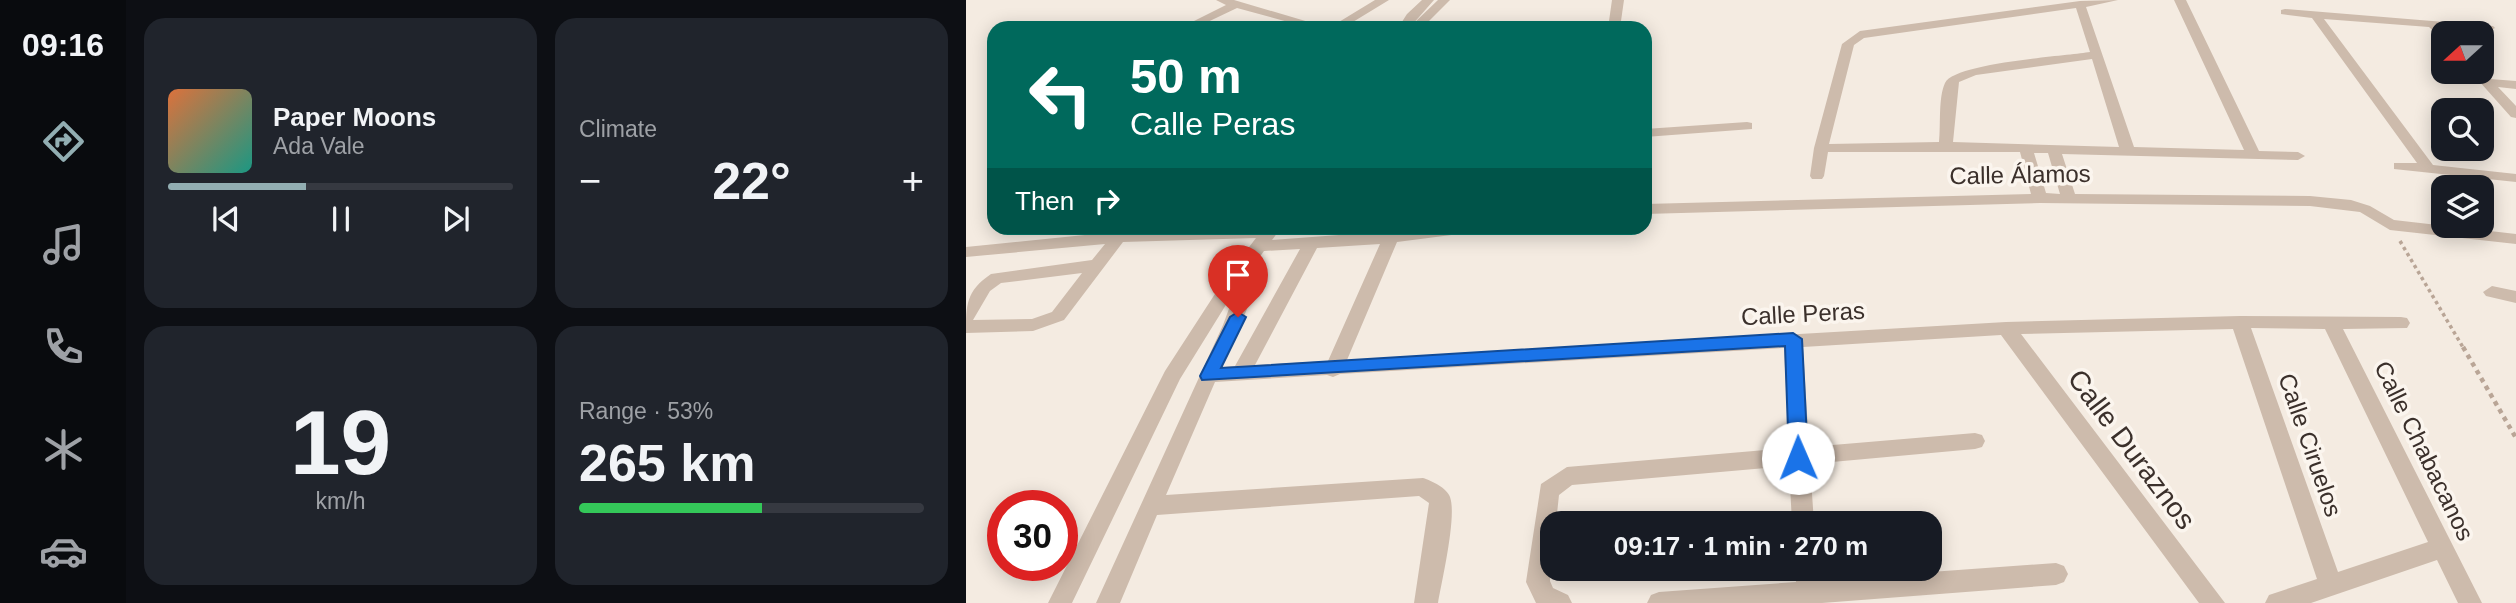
<!DOCTYPE html>
<meta charset="utf-8">
<style>
:root{--surface:#171b24;--page:#20242c;--text:#f1f3f6;--muted:#9ea1a6;--line:#363941;--accent:#92aeb2}
body{margin:0;font-family:Arial,sans-serif;background:var(--page);color:var(--text);height:100vh;display:flex;flex-direction:column;font-size:26px;white-space:nowrap}
*{box-sizing:border-box;margin:0}
p{font-size:23px;color:var(--muted)}
.icon{flex:none;width:38px;height:38px;fill:none;stroke:currentColor;stroke-width:2;stroke-linecap:round;stroke-linejoin:round}
.map{position:relative;flex:1;overflow:hidden}
.drawer{display:flex;flex-direction:column;gap:18px;padding:18px;background:#0d0f14;width:840px}
.drawer>*{flex:none}
.hud{position:absolute;left:21px;top:21px;width:665px;height:214px;border-radius:21px;box-shadow:0 4px 18px #0003;background:#00695c;color:#fff;overflow:hidden}
.needle{width:46px;rotate:249deg}
.buttons{position:absolute;left:1465px;top:21px;display:grid;gap:14px}
.buttons a{display:grid;place-items:center;width:63px;height:63px;border-radius:14px;background:var(--surface);box-shadow:0 4px 18px #0003;font-size:35px}
.speed{position:absolute;left:21px;top:490px;display:flex;gap:14px;font-size:35px;font-weight:700;text-align:center}
.speed>*{display:grid;place-content:center;width:91px;height:91px;border-radius:50%;background:var(--surface);box-shadow:0 4px 18px #0003;line-height:1}
.speed .limit{border:10px solid #d22;background:#fff;color:#111}
.pin{position:absolute;display:grid;place-items:center;width:60px;height:60px;color:#fff;margin:-72px -30px;border-radius:50% 50% 50% 0;rotate:-45deg;box-shadow:0 0 7px #0007}
.pin .icon{rotate:45deg}
.me{position:absolute;width:77px;margin:-38px;rotate:359deg;stroke-linejoin:round;filter:drop-shadow(0 0 5px #0008)}
.turn{display:flex;align-items:center;gap:24px;height:147px;padding:0 28px;font-size:32px}
.turn .icon{width:91px;height:91px;stroke-width:2.5}
.turn b{display:block;font-size:49px;line-height:60px}
.then{display:flex;align-items:center;height:66px;padding:0 28px;background:#0003;gap:14px;font-size:26px}
.big{font-size:52px;font-weight:700;line-height:1.1}
.drawer .widget{flex:1;display:flex;flex-direction:column;justify-content:center;gap:10px;min-width:0;padding:0 24px;border-radius:21px;background:var(--page)}
.drawer .dial{align-items:center;gap:0}
.dial b{font-size:91px;line-height:1}
.song{display:flex;align-items:center;gap:21px}
.cover{width:84px;height:84px;border-radius:10px;background:linear-gradient(135deg,hsl(20 70% 55%),hsl(170 70% 35%))}
.played{height:7px;border-radius:4px;background:linear-gradient(90deg,var(--accent) 40%,var(--line) 40%)}
.keys{display:flex;justify-content:space-around;direction:ltr}
.heat{display:flex;justify-content:space-between;align-items:center;font-size:38px;direction:ltr}
.charge{height:10px;border-radius:5px;background:linear-gradient(90deg,#34c759 53%,var(--line) 0)}
.drawer .tiles{flex:1;display:grid;gap:18px;grid-template-columns:repeat(2,1fr)}
.trip{position:absolute;left:574px;top:511px;width:402px;height:70px;border-radius:21px;background:var(--surface);box-shadow:0 4px 18px #0003;font-weight:700;line-height:70px;text-align:center}
main{display:flex;flex:1;min-height:0}
.dock{display:flex;flex-direction:column;width:126px;justify-content:space-around;align-items:center;background:#090b0e;color:var(--muted)}
.dock .icon{width:49px;height:49px}
.dock .active{color:var(--accent)}
.dock b{font-size:32px;color:var(--text)}
.map>svg:first-child{display:block}
.lines{fill:none;stroke-linecap:round;stroke-linejoin:round}
.path-far1{stroke:#b9a596;stroke-width:3.5;stroke-dasharray:3.5 3.5;stroke-linecap:butt}
.path{stroke:#b9a596;stroke-width:4.5;stroke-dasharray:4.5 4.5;stroke-linecap:butt}
.minor{fill:#cdbbac;fill-rule:evenodd}
.route{fill:#1a73e8;stroke:#114b97;stroke-width:2}
.labels{text-anchor:middle;stroke-width:7;stroke-linejoin:round;paint-order:stroke}
.street-label{font-size:24px;fill:#3b302b;stroke:#fbf5ee}
.near-street-label{font-size:28px;fill:#3b302b;stroke:#fbf5ee}
</style>
<main>
<nav class="dock">
<b>09:16</b>
<svg class="icon active" aria-label="directions" viewBox="0 0 24 24"><path d="M12 3l9 9-9 9-9-9zM9 14v-3h6M13 9l2 2-2 2"/></svg>
<svg class="icon" aria-label="music" viewBox="0 0 24 24"><path d="M9 18V5l10-2v13"/><circle cx="6" cy="18" r="3"/><circle cx="16" cy="16" r="3"/></svg>
<svg class="icon" aria-label="phone" viewBox="0 0 24 24"><path d="M5 4h4l2 5-3 2q2 4 5 5l2-3 5 2v4C11 20 4 13 5 4z"/></svg>
<svg class="icon" aria-label="climate" viewBox="0 0 24 24"><path d="M12 3v18M4 7l16 10M4 17L20 7"/></svg>
<svg class="icon" aria-label="car" viewBox="0 0 24 24"><path d="M5 17H2v-5l4-1 3-4h7l3 4 3 1v5h-3M9 17h6M6 11h13"/><circle cx="7" cy="17" r="2"/><circle cx="17" cy="17" r="2"/></svg>
</nav>
<section class="drawer">
<div class="tiles">
<div class="widget">
<div class="song"><i class="cover"></i><div><b>Paper Moons</b><p>Ada Vale</p></div></div>
<div class="played"></div>
<div class="keys"><svg class="icon" aria-label="previous" viewBox="0 0 24 24"><path d="M18 5L8 12l10 7zM5 5v14"/></svg><svg class="icon" aria-label="pause" viewBox="0 0 24 24"><path d="M8 5v14M16 5v14"/></svg><svg class="icon" aria-label="next" viewBox="0 0 24 24"><path d="M6 5l10 7-10 7zM19 5v14"/></svg></div>
</div>
<div class="widget"><p>Climate</p>
<div class="heat"><a>−</a><b class="big">22°</b><a>+</a></div>
</div>
<div class="widget dial"><b>19</b><p>km/h</p></div>
<div class="widget"><p>Range · 53%</p><b class="big">265 km</b><div class="charge"></div></div>
</div>
</section>
<div class="map">
<svg width="1550" height="603" viewBox="0 0 1550 603">
<rect width="100%" height="100%" fill="#f4ebe1"/>
<g class="lines">
<!-- path-far1 -->
<path class="path-far1" d="M1434,241l64,108"/>
<!-- path -->
<path class="path" d="M1497,347l53,91"/>
<!-- minor -->
<path class="minor" d="M250,0h18l95,28h-19l-73,-20 -42,20h-15l46,-23z
M409,0h14l-46,28h-14z
M456,0h12l-22,25 26,-25h12l-28,28h-24l9,-14z
M646,0h12l-4,28h-12z
M1152,0l-32,7 48,140 110,3 -70,-150h12l73,151 39,1 7,4 -7,4 -236,-6 13,40 235,2 41,4 19,6 24,14 122,14v10l-126,-14 -30,-18 -50,-6 -270,-3 -395,11v-10l386,-10 -11,-42h-192l-4,24 -2,3h-10l-2,-3 4,-28 28,-104 18,-13 220,-30zM1110,8l14,44c-25,4 -136,11 -145,31 -7,15 -4,42 -6,59l-110,2 25,-99 10,-7zM1126,59l27,88 -166,-5 6,-60 17,-7zM1068,153h14l12,41 -14,-1z
M1319,9l208,17 2,2 -6,3 -47,-3 5,5h-4v7l-14,-13 -105,-8 109,146 83,9v8l-122,-13v-6h23l-105,-145 -31,-4v-4z
M1516,69l8,10 26,2v8l-18,-2 18,19v12l-5,-1 -40,-45h11z
M781,122l5,1v6l-107,8v-8z
M152,228h12l1,4 150,-4 -9,12 160,-12h43l-8,5 -70,9 -50,118 659,-38 234,-6 161,1 6,1 3,5 -3,5 -64,1 139,274h-24l-21,-43 -126,43h-46l4,-8 48,-16 -84,-250 -212,5 204,269h-26l-198,-268 -198,12 6,100 166,-14 7,2 3,6 -3,6 -7,2 -165,15 4,59h-22l-3,-57 -217,19 -13,10 -3,28h-4l-2,58 3,7 15,7 4,8h-36l-10,-21 15,-98 26,-17 222,-19 -5,-100 -444,26 -7,3 -6,-2 -112,7 -49,113 257,-17c9,3 24,10 27,19 7,19 -8,83 -12,106h-24l15,-100 -10,-7 -262,19 -37,88h-24l127,-278 14,-38 -57,92 -108,224h-24l117,-232 59,-91 32,-42 -133,4 -59,78 -31,11 -67,2c0,-28 0,-42 25,-59l101,-14 13,-16 -139,13v-10l148,-15zM414,244l-52,117 -73,4 62,-117zM334,249l-65,117 -13,1 25,-58 12,-51 5,-7zM116,273l-30,39 -20,7 -59,1 17,-29 11,-8zM1285,328l74,1 103,213 -90,30z
M1526,286l24,5v12l-30,-7 -3,-4z
M1090,563l8,3 4,8 -4,8 -8,3 -234,18h-175l4,-8 8,-3 137,-10 -1,-13h24l1,11z"/>
</g>
<!-- route -->
<path class="route" d="M272,312l8,5 -25,51 572,-35 9,6 6,119 -3,6h-13l-3,-6 -4,-112 -583,34 -2,-4 30,-59z"/>
<g class="labels">
<!-- street labels -->
<g class="street-label">
<text transform="translate(1054 175) rotate(-1)" y="8">Calle Álamos</text>
<text transform="translate(837 314) rotate(-3)" y="8">Calle Peras</text>
<text transform="translate(1344 445) rotate(71)" y="8">Calle Ciruelos</text>
<text transform="translate(1458 451) rotate(64)" y="8">Calle Chabacanos</text>
</g>
<!-- near-street labels -->
<g class="near-street-label">
<text transform="translate(1166 449) rotate(53)" y="10">Calle Duraznos</text>
</g>
</g>
</svg>
<div class="buttons">
<a><svg class="needle" viewBox="-14 -14 28 28"><path d="M0-13l5 13h-10z" fill="#e53935"/><path d="M0 13l5-13h-10z" fill="#9ea1a6"/></svg></a>
<a><svg class="icon" aria-label="search" viewBox="0 0 24 24"><circle cx="10" cy="10" r="6"/><path d="M15 15l6 6"/></svg></a>
<a><svg class="icon" aria-label="layers" viewBox="0 0 24 24"><path d="M12 4l9 5-9 5-9-5zM3 14l9 5 9-5"/></svg></a>
</div>
<div class="speed"><div class="limit">30</div></div>
<div class="pin" style="left:272px;top:317px;background:#d93025"><svg class="icon" aria-label="arrive" viewBox="0 0 24 24"><path d="M6 21V4h12l-3 4 3 4H6"/></svg></div>
<svg class="me" style="left:832px;top:458px" viewBox="-20 -20 40 40"><circle r="19" fill="#fff"/><path d="M0-13L10 11 0 6-10 11z" fill="#1a73e8"/></svg>
<div class="trip">09:17 · 1 min · 270 m</div>
<div class="hud">
<div class="turn"><svg class="icon" aria-label="left" viewBox="0 0 24 24"><path d="M17 20v-9H6M10 6l-5 5 5 5"/></svg><div><b>50 m</b>Calle Peras</div></div>
<div class="then">Then<svg class="icon" aria-label="right" viewBox="0 0 24 24"><path d="M7 20v-9h11M14 6l5 5-5 5"/></svg></div>
</div>
</div>
</main>
